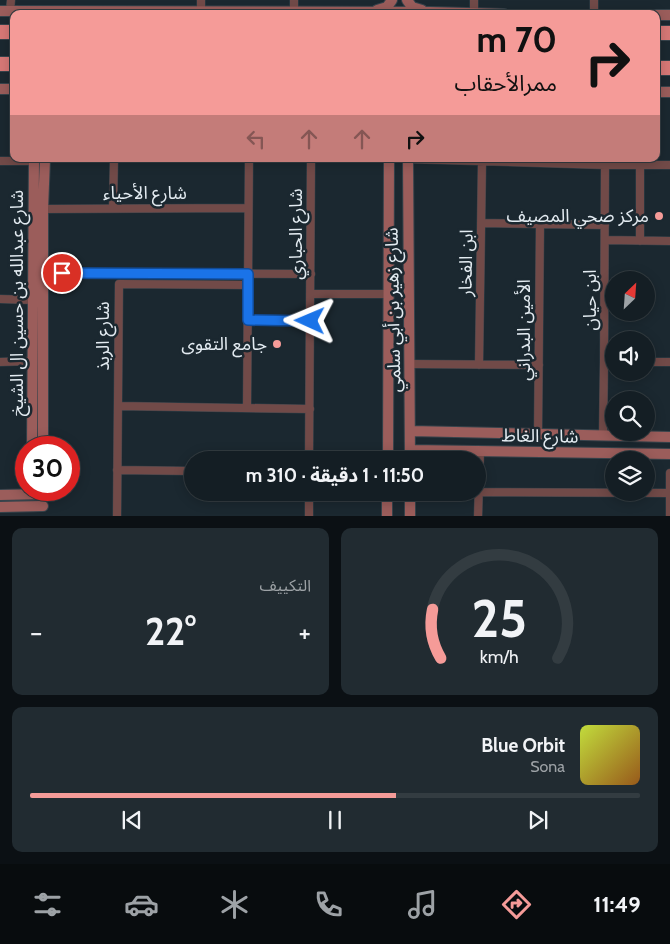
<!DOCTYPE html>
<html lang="ar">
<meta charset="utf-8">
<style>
:root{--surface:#141e24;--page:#212b31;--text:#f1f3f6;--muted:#9da2a6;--line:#333c41;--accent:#f59b98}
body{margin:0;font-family:Cabin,"Noto Sans Arabic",sans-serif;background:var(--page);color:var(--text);direction:rtl;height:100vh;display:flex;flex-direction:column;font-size:19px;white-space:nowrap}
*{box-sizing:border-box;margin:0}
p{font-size:16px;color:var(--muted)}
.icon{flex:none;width:28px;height:28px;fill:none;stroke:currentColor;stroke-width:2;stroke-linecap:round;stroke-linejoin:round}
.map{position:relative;height:516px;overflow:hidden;direction:ltr}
.details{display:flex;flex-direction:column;gap:12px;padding:12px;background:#0b1014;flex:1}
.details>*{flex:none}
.top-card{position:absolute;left:10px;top:10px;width:650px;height:152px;border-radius:10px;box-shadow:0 2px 12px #0003,0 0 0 1px var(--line);direction:rtl;background:#f59b98;color:#111;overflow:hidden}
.needle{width:32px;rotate:25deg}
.controls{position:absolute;left:605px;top:271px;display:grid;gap:10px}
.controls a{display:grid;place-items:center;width:50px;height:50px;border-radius:50%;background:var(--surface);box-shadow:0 2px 12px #0003,0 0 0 1px var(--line);font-size:25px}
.speed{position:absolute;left:15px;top:436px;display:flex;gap:10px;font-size:25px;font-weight:700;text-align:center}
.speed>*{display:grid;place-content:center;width:65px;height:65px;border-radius:50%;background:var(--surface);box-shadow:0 2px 12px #0003,0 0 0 1px var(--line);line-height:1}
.speed .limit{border:8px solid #d22;background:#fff;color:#111}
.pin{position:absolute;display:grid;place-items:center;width:42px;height:42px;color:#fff;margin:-21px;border:2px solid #fff;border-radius:50%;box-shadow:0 1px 5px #0007}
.me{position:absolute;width:55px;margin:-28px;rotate:271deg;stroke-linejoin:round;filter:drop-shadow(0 0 4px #0008)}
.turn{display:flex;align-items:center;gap:18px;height:105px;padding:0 20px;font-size:22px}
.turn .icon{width:65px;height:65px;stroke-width:2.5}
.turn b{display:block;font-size:35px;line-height:42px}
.lanes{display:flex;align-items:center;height:48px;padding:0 20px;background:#0003;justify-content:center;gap:25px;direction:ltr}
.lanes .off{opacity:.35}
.big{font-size:38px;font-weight:700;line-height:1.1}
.details .card{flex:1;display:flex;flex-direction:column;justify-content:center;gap:8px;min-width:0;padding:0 18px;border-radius:10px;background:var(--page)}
.details .dial{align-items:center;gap:0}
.dial svg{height:130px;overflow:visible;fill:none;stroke:var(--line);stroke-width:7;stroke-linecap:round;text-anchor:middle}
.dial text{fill:var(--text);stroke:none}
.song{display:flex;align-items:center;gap:15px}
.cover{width:60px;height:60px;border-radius:8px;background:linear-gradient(135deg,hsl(70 70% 55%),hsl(30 70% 35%))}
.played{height:5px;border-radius:2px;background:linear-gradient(90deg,var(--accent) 60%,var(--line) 60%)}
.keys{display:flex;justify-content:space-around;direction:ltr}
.heat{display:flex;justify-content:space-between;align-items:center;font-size:28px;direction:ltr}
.details .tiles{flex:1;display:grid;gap:12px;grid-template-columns:1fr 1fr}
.card:last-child{grid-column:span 2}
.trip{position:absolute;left:184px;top:451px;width:302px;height:50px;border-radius:25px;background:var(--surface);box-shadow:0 2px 12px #0003,0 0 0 1px var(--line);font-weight:700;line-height:50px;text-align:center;direction:rtl}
.tab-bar{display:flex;height:80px;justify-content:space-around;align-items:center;background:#080c0e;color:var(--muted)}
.tab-bar .icon{width:35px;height:35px}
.tab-bar .current{color:var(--accent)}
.tab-bar b{font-size:22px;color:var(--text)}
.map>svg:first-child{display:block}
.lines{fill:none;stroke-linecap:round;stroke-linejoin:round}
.street-casing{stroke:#37434b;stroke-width:9}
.secondary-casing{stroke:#37434b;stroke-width:12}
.highway-casing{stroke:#37434b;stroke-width:16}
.street{stroke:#714a48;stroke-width:8}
.secondary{stroke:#9b5d5b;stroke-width:10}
.highway{stroke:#d77876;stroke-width:14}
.route-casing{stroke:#114b97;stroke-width:12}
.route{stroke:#1a73e8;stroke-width:9}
.poi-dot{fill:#f59b98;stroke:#1b2830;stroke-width:2}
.labels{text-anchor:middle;stroke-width:5;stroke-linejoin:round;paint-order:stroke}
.street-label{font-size:18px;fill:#e3ebf1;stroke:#1b2830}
.poi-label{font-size:18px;fill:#e3ebf1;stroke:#1b2830;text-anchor:end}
</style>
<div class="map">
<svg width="670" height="517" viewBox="0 0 670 517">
<rect width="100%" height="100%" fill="#1b2830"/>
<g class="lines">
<defs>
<path id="street" d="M474,0v12
M10,11l1,-11
M294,11v-11
M201,12v-12
M594,14v-14
M408,159l197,6h65
M0,161h34
M113,208l1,-49
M43,209l205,-1
M481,223l124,2
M605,240l65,1
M640,241v-76
M43,273l268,1
M310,294h78
M0,299l33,1
M248,320l62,1
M0,362l32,-1
M646,362h24
M410,364l129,1
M479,365l3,-203
M118,406l192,3
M247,408l2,-249
M538,435l2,-210
M603,436l1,-74 1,-197
M309,460l2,-301
M117,470l75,1
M479,492l191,1
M117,517l2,-233 129,1
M309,517v-25
M478,517l2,-66
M670,517v-44"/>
<path id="secondary" d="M407,0l5,7 10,3
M377,10l10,-3 5,-7
M0,11l430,1 74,2
M656,15h14
M0,89h14
M656,92h14
M408,159l2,301
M411,431l259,6
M32,448l2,-289
M43,448v-239l2,-50
M410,450l260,4
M388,460l1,-301
M0,495l43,-1
M0,507l43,-1
M387,517v-25
M410,517v-25"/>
<path id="highway" d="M0,32h14
M656,33h14
M0,64h14
M656,68h14"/>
</defs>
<!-- street casing -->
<use href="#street" class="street-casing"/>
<!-- secondary casing -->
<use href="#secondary" class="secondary-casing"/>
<!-- highway casing -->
<use href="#highway" class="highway-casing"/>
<!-- street -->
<use href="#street" class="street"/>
<!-- secondary -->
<use href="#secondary" class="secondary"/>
<!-- highway -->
<use href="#highway" class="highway"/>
</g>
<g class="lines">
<defs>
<path id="route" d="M62,273l186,1v46l62,1"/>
</defs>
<!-- route casing -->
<use href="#route" class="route-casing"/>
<!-- route -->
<use href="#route" class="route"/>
</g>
<!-- markers -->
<g class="poi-dot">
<circle cx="659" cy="216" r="5"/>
<circle cx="277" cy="344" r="5"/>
</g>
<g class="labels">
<!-- street labels -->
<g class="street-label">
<text x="145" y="199">شارع الأحياء</text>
<text transform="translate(296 234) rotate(-90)" y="6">شارع الحباري</text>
<text transform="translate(466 263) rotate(-89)" y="6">ابن الفخار</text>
<text transform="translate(590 300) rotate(-90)" y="6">ابن حيان</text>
<text transform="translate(17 303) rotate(-90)" y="6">شارع عبدالله بن حسين ال الشيخ</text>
<text transform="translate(393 310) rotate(-91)" y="6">شارع زهير بن أبي سلمي</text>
<text transform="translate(524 330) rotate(-90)" y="6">الأمين البدراني</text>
<text transform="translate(103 336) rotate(-90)" y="6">شارع الربذ</text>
<text transform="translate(540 436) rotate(1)" y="6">شارع الغاط</text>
</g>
<!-- poi labels -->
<g class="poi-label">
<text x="649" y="222">مركز صحي المصيف</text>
<text x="267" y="350">جامع التقوى</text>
</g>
</g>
</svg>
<div class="controls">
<a><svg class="needle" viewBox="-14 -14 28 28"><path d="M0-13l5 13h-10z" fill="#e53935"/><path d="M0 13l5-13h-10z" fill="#9da2a6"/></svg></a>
<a><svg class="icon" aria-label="sound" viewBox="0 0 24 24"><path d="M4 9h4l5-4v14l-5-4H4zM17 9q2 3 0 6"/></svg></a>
<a><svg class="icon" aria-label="search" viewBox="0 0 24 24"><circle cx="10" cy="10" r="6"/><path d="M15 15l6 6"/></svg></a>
<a><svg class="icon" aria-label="layers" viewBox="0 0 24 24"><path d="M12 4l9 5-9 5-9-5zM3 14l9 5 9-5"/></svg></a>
</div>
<div class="speed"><div class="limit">30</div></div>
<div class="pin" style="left:62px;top:273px;background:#d93025"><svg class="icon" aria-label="arrive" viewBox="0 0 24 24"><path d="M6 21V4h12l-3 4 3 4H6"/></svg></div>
<svg class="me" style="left:310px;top:321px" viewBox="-20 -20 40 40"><path d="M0-17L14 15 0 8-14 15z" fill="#1a73e8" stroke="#fff" stroke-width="4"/></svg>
<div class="trip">11:50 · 1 دقيقة · 310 m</div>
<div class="top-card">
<div class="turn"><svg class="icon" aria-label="right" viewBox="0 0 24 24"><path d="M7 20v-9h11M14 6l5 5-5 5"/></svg><div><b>70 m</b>ممرالأحقاب</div></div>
<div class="lanes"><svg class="icon off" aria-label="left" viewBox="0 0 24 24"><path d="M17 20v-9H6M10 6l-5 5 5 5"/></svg><svg class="icon off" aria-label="ahead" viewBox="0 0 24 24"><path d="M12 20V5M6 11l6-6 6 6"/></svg><svg class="icon off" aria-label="ahead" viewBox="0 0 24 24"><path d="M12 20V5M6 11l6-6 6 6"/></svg><svg class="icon" aria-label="right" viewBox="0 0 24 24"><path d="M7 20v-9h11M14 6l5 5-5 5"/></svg></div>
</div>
</div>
<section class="details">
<div class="tiles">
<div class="card dial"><svg viewBox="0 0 100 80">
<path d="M14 69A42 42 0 1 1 86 69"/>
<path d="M14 69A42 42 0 0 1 9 39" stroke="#f59b98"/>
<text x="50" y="56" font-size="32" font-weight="700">25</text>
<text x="50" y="72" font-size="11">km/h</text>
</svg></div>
<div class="card"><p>التكييف</p>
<div class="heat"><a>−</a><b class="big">22°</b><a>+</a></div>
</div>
<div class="card">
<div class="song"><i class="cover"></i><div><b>Blue Orbit</b><p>Sona</p></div></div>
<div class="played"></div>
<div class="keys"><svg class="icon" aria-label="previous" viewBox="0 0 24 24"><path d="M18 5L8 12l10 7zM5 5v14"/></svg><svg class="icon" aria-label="pause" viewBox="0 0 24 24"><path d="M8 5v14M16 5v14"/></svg><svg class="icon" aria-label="next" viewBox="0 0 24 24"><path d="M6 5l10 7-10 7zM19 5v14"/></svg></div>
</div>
</div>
</section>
<nav class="tab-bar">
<b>11:49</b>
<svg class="icon current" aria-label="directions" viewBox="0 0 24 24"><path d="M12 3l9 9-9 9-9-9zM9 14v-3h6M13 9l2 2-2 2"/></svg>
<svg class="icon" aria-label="music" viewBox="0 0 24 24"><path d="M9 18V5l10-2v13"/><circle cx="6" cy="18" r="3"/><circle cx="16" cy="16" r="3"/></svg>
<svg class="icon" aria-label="phone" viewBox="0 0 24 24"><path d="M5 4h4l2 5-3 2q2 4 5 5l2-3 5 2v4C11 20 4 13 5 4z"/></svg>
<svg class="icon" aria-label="climate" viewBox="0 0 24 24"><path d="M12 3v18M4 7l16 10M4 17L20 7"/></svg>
<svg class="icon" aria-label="car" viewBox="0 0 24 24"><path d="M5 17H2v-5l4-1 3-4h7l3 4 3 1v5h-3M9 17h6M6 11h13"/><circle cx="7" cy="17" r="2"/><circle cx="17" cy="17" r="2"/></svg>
<svg class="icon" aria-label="filters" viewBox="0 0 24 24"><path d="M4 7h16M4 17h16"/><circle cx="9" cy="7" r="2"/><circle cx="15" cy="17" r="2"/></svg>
</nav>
